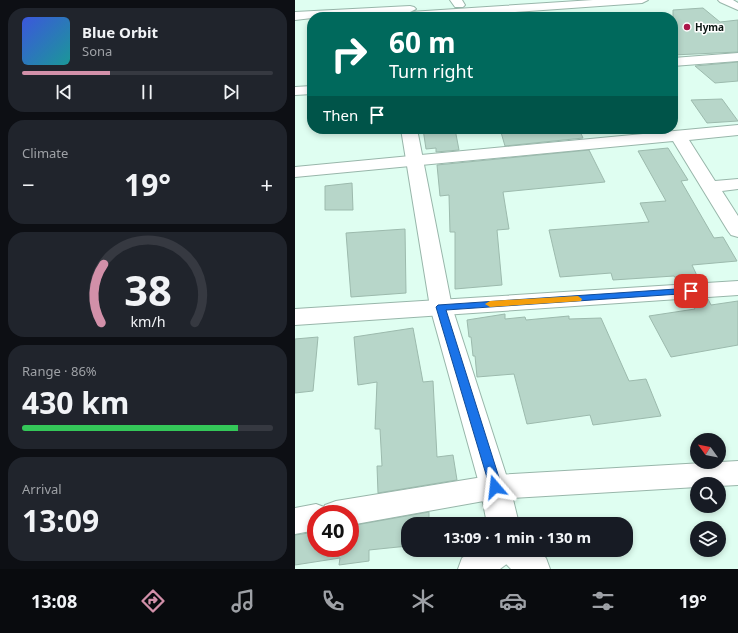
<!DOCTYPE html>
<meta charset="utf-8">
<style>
:root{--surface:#171b24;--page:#20242c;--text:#f1f3f6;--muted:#9ea1a6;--line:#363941;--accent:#d290a9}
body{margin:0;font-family:"Noto Sans",sans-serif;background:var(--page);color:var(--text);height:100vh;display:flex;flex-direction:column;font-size:15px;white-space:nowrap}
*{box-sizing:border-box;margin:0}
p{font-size:13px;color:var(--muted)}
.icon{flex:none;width:22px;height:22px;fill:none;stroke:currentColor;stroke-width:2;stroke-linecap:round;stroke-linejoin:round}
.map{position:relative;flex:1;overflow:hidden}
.sheet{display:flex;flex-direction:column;gap:8px;padding:8px;background:#0d0f14;width:295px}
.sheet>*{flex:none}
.hud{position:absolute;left:12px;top:12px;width:371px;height:122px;border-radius:16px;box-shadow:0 2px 6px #0003;background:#00695c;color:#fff;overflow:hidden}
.needle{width:26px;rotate:303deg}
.buttons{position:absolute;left:395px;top:433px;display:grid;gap:8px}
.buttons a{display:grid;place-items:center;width:36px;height:36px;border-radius:50%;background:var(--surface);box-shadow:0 2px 6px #0003;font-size:20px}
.speed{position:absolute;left:12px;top:505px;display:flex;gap:8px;font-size:20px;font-weight:700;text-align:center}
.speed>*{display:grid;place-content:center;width:52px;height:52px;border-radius:50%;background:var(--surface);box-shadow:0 2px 6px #0003;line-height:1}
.speed .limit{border:6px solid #d22;background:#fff;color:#111}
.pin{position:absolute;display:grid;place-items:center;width:34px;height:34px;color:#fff;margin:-17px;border-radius:8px;box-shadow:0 2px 6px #0006}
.me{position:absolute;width:44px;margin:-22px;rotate:343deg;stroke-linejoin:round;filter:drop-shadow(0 0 3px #0008)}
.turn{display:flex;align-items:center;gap:14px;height:84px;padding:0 16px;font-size:18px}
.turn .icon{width:52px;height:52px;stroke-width:2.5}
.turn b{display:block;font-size:28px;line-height:34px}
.then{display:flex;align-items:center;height:38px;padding:0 16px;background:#0003;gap:8px;font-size:15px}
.big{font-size:30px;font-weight:700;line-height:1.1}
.sheet .card{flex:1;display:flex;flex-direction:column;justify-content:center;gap:6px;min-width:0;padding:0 14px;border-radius:16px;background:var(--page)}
.sheet .dial{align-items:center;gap:0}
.dial svg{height:104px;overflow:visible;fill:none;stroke:var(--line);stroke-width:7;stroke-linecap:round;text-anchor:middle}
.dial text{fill:var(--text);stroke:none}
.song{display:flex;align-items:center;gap:12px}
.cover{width:48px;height:48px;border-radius:6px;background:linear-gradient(135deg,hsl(230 70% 55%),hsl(180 70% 35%))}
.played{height:4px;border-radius:2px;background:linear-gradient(90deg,var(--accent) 35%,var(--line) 35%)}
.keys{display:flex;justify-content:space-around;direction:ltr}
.heat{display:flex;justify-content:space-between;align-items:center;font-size:22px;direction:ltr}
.charge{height:6px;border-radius:3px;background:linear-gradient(90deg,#34c759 86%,var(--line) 0)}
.trip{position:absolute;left:106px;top:517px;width:232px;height:40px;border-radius:16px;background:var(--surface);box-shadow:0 2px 6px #0003;font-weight:700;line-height:40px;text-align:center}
.tabs{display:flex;height:64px;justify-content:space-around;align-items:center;background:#090b0e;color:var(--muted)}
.tabs .icon{width:28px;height:28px}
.tabs .current{color:var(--accent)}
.tabs b{font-size:18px;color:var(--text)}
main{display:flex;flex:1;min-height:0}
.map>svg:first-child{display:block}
.building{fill:#b7d6c9;stroke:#9cbaad}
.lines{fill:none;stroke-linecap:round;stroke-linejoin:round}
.street-casing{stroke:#98b6aa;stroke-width:2}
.secondary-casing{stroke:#98b6aa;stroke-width:2}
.street{fill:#fff;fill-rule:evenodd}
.secondary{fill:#fff;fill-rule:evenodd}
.route{fill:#1a73e8;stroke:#114b97}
.slow{fill:#f59e0b}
.poi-dot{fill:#ab184a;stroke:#fff;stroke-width:1.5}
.labels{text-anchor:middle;stroke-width:3;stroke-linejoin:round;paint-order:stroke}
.far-poi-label{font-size:10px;font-weight:bold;fill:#0c1713;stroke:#fff;text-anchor:start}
</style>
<main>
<section class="sheet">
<div class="card">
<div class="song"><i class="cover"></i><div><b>Blue Orbit</b><p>Sona</p></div></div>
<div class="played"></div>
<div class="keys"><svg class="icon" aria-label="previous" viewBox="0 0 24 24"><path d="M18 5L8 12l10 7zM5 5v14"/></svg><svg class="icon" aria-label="pause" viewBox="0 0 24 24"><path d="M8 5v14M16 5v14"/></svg><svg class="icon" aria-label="next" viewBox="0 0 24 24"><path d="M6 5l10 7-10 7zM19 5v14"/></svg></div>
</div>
<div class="card"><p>Climate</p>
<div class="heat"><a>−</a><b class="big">19°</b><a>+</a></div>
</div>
<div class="card dial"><svg viewBox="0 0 100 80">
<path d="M14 69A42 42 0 1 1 86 69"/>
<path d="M14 69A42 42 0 0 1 16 24" stroke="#d290a9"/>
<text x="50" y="56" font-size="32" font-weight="700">38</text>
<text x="50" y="72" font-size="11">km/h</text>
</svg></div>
<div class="card"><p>Range · 86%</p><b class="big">430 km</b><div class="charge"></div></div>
<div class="card"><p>Arrival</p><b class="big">13:09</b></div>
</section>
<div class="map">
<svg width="443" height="569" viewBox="0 0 443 569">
<rect width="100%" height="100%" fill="#dffef1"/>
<!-- building -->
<path class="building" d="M408,8l17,14 18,-2v32l-65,3v-45z
M443,62v19l-23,2 -20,-17z
M427,99l16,22 -31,2 -16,-23z
M128,129h32l4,21 -23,2v-4l-10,1z
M205,129h79l4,9 -78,8z
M373,148l20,32 -7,1 33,57 9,-1 14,24 -45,4 8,17 -21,1 -5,-7 -61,4 -2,-7 -51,4 -11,-47 100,-8 -9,-19 26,-2 -28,-50z
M294,150l16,32 -102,10 6,37 -12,1 5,55 -47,4v-57h-5l-1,-37 -9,1 -3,-31z
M57,183l1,27h-28v-24z
M110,229l1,64 -55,4 -5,-64z
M413,299l3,6 27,-4v44l-67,12 -22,-41 46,-7 -6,-9z
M210,314v5l20,-2 1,3 43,-4v3l32,-1 28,63 17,-2 15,37 -68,9 -3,-10 -63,9 -13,-50 -37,3 -2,-21h-2l-2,-19h-2l-2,-17z
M118,328l10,54 10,-1 4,76 16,-2 4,25 -79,13 -1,-27h5l-2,-37h-5l2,-47 -19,3 -4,-48z
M23,337l-5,54 -18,2v-54z
M134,512v12h-21v22l-39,4v11l-30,4 1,-7 -45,7v-30l21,-3v16h34v-22z"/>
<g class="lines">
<defs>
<path id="street" d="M155,0h12l3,5 -2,2h-8z
M423,0h15l5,3v7l-18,-8z
M443,53v8l-65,5v-8z
M17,86v8l-17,1v-8z
M443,125v10l-49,5 26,41 23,-2v10l-16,2 16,25v21l-7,-2 -3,-4 -55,-90 -378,36v-10z
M443,281v14l-443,30v-16z
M443,461v24l-19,1v-2h-22v3l-202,12 -145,26v-11h-34v16l-21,4v-26l21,-4 8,3 1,-2 11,-4 159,-26z
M202,550h39l10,8 4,11h-39l-9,-9z"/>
<path id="secondary" d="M298,0h55l-6,3 -197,14h-57l2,-3 6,-1 -84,4v1l-17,2v-8l115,-6 4,1 2,2 -6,3z
M106,129h16l35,178 58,180 9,37h-32l-7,-37 -50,-180z
M180,550h42l-5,10 -12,9h-42l4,-11z"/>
</defs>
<!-- street casing -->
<use href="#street" class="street-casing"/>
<!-- secondary casing -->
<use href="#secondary" class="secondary-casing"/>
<!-- street -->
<use href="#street" class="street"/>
<!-- secondary -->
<use href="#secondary" class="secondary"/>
</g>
<!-- route -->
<path class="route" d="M396,288l3,1 2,2 -2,2 -248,17 56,177 -2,4 -5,1 -4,-1 -55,-184 2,-2z"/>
<!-- slow -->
<path class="slow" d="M283,296l4,3 -1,2 -91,6 -5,-3 5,-3z"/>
<!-- markers -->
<circle class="poi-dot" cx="392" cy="27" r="4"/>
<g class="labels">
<!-- far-poi labels -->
<g class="far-poi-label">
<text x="400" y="31">Hyma</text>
</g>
</g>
</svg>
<div class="buttons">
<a><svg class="needle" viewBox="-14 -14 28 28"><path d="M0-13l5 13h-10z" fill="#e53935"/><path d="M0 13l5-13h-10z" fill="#9ea1a6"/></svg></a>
<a><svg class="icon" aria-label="search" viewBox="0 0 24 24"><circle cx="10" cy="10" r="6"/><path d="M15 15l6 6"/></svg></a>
<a><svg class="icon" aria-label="layers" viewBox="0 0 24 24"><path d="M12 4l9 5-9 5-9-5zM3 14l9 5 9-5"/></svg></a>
</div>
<div class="speed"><div class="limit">40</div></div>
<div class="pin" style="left:396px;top:291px;background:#d93025"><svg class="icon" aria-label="arrive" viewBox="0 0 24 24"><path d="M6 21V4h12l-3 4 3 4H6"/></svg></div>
<svg class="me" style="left:200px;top:487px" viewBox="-20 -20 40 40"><path d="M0-17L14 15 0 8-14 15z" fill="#1a73e8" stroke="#fff" stroke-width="4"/></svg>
<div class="trip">13:09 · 1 min · 130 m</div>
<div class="hud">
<div class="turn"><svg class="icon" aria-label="right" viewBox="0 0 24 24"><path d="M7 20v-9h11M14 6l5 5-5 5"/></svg><div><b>60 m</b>Turn right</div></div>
<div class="then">Then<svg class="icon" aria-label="arrive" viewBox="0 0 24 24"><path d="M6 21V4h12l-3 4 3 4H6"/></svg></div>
</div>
</div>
</main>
<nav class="tabs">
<b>13:08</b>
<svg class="icon current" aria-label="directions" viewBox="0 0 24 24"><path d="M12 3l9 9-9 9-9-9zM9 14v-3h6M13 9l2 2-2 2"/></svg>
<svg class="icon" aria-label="music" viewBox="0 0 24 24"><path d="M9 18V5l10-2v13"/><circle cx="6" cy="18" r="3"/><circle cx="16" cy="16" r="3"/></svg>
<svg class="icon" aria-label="phone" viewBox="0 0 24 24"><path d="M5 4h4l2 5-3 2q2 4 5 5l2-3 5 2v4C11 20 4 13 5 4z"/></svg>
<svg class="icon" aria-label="climate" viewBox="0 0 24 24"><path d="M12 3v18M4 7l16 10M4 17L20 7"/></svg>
<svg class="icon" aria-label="car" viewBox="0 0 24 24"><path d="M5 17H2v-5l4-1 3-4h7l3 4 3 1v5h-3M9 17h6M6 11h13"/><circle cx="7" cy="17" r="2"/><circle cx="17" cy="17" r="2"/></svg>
<svg class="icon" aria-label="filters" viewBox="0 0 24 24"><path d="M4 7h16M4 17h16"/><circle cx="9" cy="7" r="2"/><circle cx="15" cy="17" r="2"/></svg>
<b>19°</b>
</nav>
